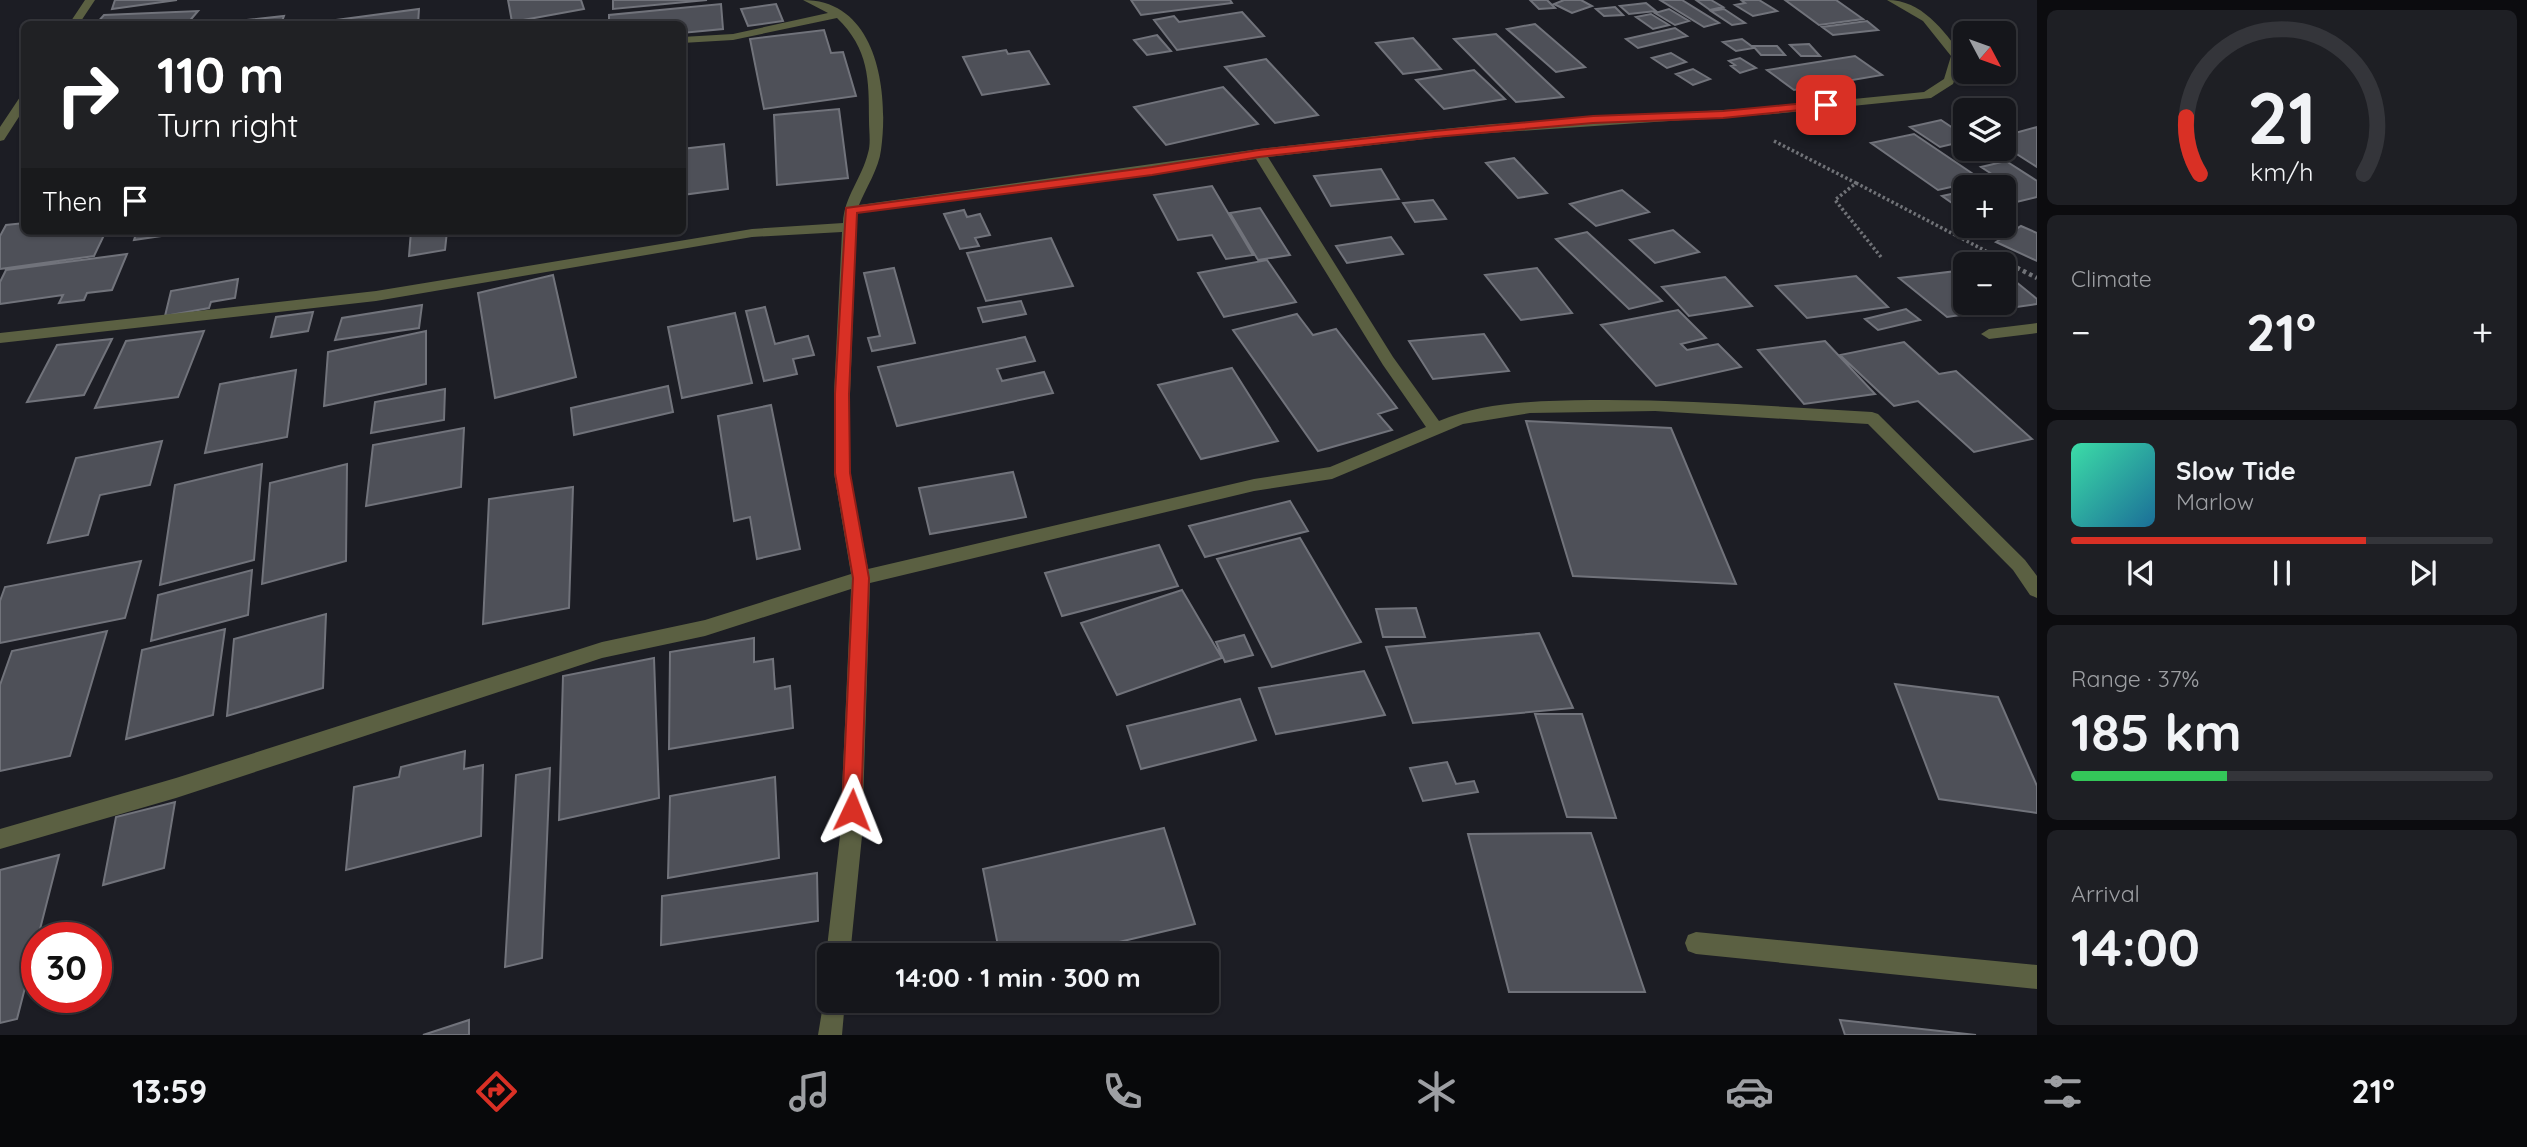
<!DOCTYPE html>
<meta charset="utf-8">
<style>
:root{--surface:#15161b;--page:#1e1f24;--text:#f1f3f6;--muted:#9d9fa3;--line:#34353a;--accent:#d93025}
body{margin:0;font-family:Quicksand,sans-serif;background:var(--page);color:var(--text);height:100vh;display:flex;flex-direction:column;font-size:26px;white-space:nowrap}
*{box-sizing:border-box;margin:0}
p{font-size:23px;color:var(--muted)}
.icon{flex:none;width:38px;height:38px;fill:none;stroke:currentColor;stroke-width:2;stroke-linecap:round;stroke-linejoin:round}
.map{position:relative;flex:1;overflow:hidden}
.drawer{display:flex;flex-direction:column;gap:10px;padding:10px;background:#0c0c0f;width:490px}
.drawer>*{flex:none}
.hud{position:absolute;left:21px;top:21px;width:665px;height:214px;border-radius:10px;box-shadow:0 2px 5px #0004,0 0 0 2px var(--line);background:#202124;color:#fff;overflow:hidden}
.needle{width:46px;rotate:131deg}
.fabs{position:absolute;left:1953px;top:21px;display:grid;gap:14px}
.fabs a{display:grid;place-items:center;width:63px;height:63px;border-radius:10px;background:var(--surface);box-shadow:0 2px 5px #0004,0 0 0 2px var(--line);font-size:35px}
.speed{position:absolute;left:21px;top:922px;display:flex;gap:14px;font-size:35px;font-weight:700;text-align:center}
.speed>*{display:grid;place-content:center;width:91px;height:91px;border-radius:50%;background:var(--surface);box-shadow:0 2px 5px #0004,0 0 0 2px var(--line);line-height:1}
.speed .limit{border:10px solid #d22;background:#fff;color:#111}
.pin{position:absolute;display:grid;place-items:center;width:60px;height:60px;color:#fff;margin:-30px;border-radius:14px;box-shadow:0 4px 10px #0006}
.me{position:absolute;width:77px;margin:-38px;rotate:2deg;stroke-linejoin:round;filter:drop-shadow(0 0 5px #0008)}
.turn{display:flex;align-items:center;gap:24px;height:147px;padding:0 21px;font-size:32px}
.turn .icon{width:91px;height:91px;stroke-width:2.5}
.turn b{display:block;font-size:49px;line-height:60px}
.then{display:flex;align-items:center;height:66px;padding:0 21px;background:#0003;gap:14px;font-size:26px}
.big{font-size:52px;font-weight:800;line-height:1.1}
.drawer .card{flex:1;display:flex;flex-direction:column;justify-content:center;gap:10px;min-width:0;padding:0 24px;border-radius:10px;background:var(--page)}
.drawer .dial{align-items:center;gap:0}
.dial svg{height:182px;overflow:visible;fill:none;stroke:var(--line);stroke-width:7;stroke-linecap:round;text-anchor:middle}
.dial text{fill:var(--text);stroke:none}
.song{display:flex;align-items:center;gap:21px}
.cover{width:84px;height:84px;border-radius:10px;background:linear-gradient(135deg,hsl(160 70% 55%),hsl(200 70% 35%))}
.played{height:7px;border-radius:4px;background:linear-gradient(90deg,var(--accent) 70%,var(--line) 70%)}
.keys{display:flex;justify-content:space-around;direction:ltr}
.heat{display:flex;justify-content:space-between;align-items:center;font-size:38px;direction:ltr}
.charge{height:10px;border-radius:5px;background:linear-gradient(90deg,#34c759 37%,var(--line) 0)}
.trip{position:absolute;left:817px;top:943px;width:402px;height:70px;border-radius:10px;background:var(--surface);box-shadow:0 2px 5px #0004,0 0 0 2px var(--line);font-weight:800;line-height:70px;text-align:center}
.tab-bar{display:flex;height:112px;justify-content:space-around;align-items:center;background:#08090b;color:var(--muted)}
.tab-bar .icon{width:49px;height:49px}
.tab-bar .active{color:var(--accent)}
.tab-bar b{font-size:32px;color:var(--text)}
main{display:flex;flex:1;min-height:0}
.map>svg:first-child{display:block}
.building{fill:#4e5058;stroke:#71737b;stroke-width:2}
.lines{fill:none;stroke-linecap:round;stroke-linejoin:round}
.path-far1{stroke:#707277;stroke-width:3.5;stroke-dasharray:2.5 2.5;stroke-linecap:butt}
.path{stroke:#707277;stroke-width:4.5;stroke-dasharray:3.5 3.5;stroke-linecap:butt}
.minor{fill:#5b6042;fill-rule:evenodd}
.route{fill:#d93025;stroke:#8d1f18;stroke-width:2}
</style>
<main>
<div class="map">
<svg width="2037" height="1035" viewBox="0 0 2037 1035">
<rect width="100%" height="100%" fill="#1c1d24"/>
<!-- building -->
<path class="building" d="M115,0h62l-65,9z
M508,0h73l3,9 -72,13z
M613,0h94l-94,9z
M1131,0h99l2,3 -91,12z
M1530,0h17l8,8 -16,1z
M1564,0h17l11,6 -20,7 -18,-9z
M1660,0h22l37,23 -15,4z
M1696,0h15l12,7 -13,3z
M1741,0h18l18,11 -24,5 -18,-11 10,-2z
M1785,0h51l27,19 -44,6z
M1646,3l10,8 -27,3 -9,-8z
M721,4l2,25 -41,4v-9h-73v-9z
M776,4l7,17 -35,5 -7,-17z
M1615,7l8,8 -19,1 -8,-7z
M419,9l-1,15h-112z
M1669,9l20,12 -14,4 -20,-12z
M1724,9l21,14 -13,2 -21,-14z
M198,11l-11,13h-91l8,-9z
M1242,12l22,24 -87,14 -23,-30 20,-4 5,6z
M1651,14l18,11 -16,4 -17,-12z
M284,16l-3,8h-62v-1z
M1867,21l11,9 -45,5 -11,-8z
M1535,24l50,43 -29,5 -49,-43z
M1675,28l12,8 -49,12 -12,-9z
M824,30l7,23 12,-1 13,44 -92,13 -14,-70z
M1496,34l67,63 -47,5 -62,-63z
M1157,35l14,16 -24,4 -13,-15z
M1413,38l28,31 -38,5 -27,-31z
M1742,39l12,9 -18,3 -13,-9z
M1809,44l11,12h-19l-11,-11z
M1753,46h24l8,9h-24z
M1006,50l2,4 21,-3 20,33 -67,11 -19,-38z
M1671,53l15,9 -19,6 -15,-10z
M1855,56l27,19 -88,15 -27,-20z
M1740,58l16,10 -16,5 -9,-7 4,-1 -6,-4z
M1266,59l52,56 -43,8 -50,-56z
M1693,69l17,10 -17,6 -17,-11z
M1474,70l31,29 -61,10 -28,-29z
M1223,87l35,37 -92,21 -32,-38z
M839,109l9,69 -71,7 -3,-70z
M1941,120l24,16v5l-25,6 -30,-20z
M2037,127v40l-33,-21v-10z
M1914,134l68,46 -44,10 -67,-47z
M724,144l4,45 -46,6v-46z
M1514,158l33,35 -29,5 -32,-35z
M2006,161l31,20v16l-33,8v-18h-23l23,-5 -23,-15z
M1381,169l18,30 -68,7 -17,-30z
M1212,186l41,69 -27,4 -14,-24 -34,5 -24,-45z
M1622,190l27,22 -53,14 -26,-22z
M1965,191v21l-23,-16z
M1433,200l13,19 -31,3 -12,-19z
M1260,208l30,47 -32,5 -28,-47z
M964,210l3,7 13,-3 10,21 -15,3 4,8 -19,3 -16,-35z
M24,223v8h82l-12,25 -94,13v-33l6,-11z
M2021,226l16,7v28l-41,-19z
M1673,230l26,22 -44,11 -25,-23z
M137,231h59l-62,9z
M411,231h36l-2,19 -36,6z
M1587,232l75,69 -33,8 -73,-70z
M1391,237l12,17 -56,9 -11,-17z
M1051,238l22,48 -87,15 -19,-48z
M127,254l-15,36 -25,3 -3,7 -25,3 4,-8 -63,9v-22l6,-12z
M1267,260l29,42 -72,15 -26,-44z
M894,268l21,75 -43,8 -4,-13 12,-2 -16,-63z
M1537,268l35,45 -51,7 -36,-45z
M1965,270v33h39v-31l33,27v5l-90,13 -48,-39z
M553,275l23,102 -81,21 -17,-105z
M1856,276l32,31 -81,11 -31,-32z
M1725,277l27,29 -63,10 -27,-29z
M238,279l-3,19 -24,4 -2,6 -44,8 6,-25z
M1021,301l5,13 -43,8 -5,-14z
M422,305l-3,23 -84,12 7,-22z
M765,307l10,37 33,-8 6,19 -21,4 4,15 -33,7 -18,-70z
M1906,309l14,11 -42,10 -13,-11z
M1678,310l28,28 -25,6 6,6 31,-6 23,23 -85,19 -55,-61z
M313,312l-5,19 -37,6 5,-20z
M735,313l17,70 -70,15 -14,-71z
M1297,314l16,21 23,-6 61,79 -19,6 14,16 -74,21 -85,-121z
M204,331l-26,66 -83,11 31,-67z
M426,331v53l-102,22 4,-54z
M1484,334l25,37 -76,8 -24,-38z
M1025,337l10,24 -38,8 5,12 42,-9 9,21 -156,33 -19,-59z
M112,339l-28,56 -57,7 30,-57z
M1825,341l50,53 -71,10 -46,-54z
M1904,342l35,32 17,-3 76,68 -58,13 -56,-51 -24,5 -54,-51z
M1232,368l46,73 -77,18 -43,-74z
M296,370l-9,67 -82,16 15,-69z
M668,386l5,26 -99,23 -3,-27z
M445,389l-1,31 -73,13 4,-31z
M771,405l29,144 -43,10 -7,-42 -16,4 -16,-105z
M1526,421l145,7 65,156 -163,-8z
M464,428l-3,59 -95,19 7,-61z
M162,441l-12,44 -50,10 -12,40 -40,8 28,-85z
M262,464l-8,96 -94,25 15,-100z
M347,464l-1,97 -84,23 8,-101z
M1013,472l13,45 -96,17 -11,-46z
M573,487l-4,121 -86,16 6,-125z
M1290,501l18,30 -103,26 -16,-31z
M1300,538l61,104 -89,25 -55,-108z
M1159,545l19,41 -116,30 -17,-43z
M141,561l-16,57 -125,25v-42l5,-14z
M252,570l-4,45 -97,26 7,-46z
M1182,590l40,68 -105,37 -36,-72z
M1416,608l9,29h-42l-7,-28z
M326,614l-3,74 -96,28 7,-77z
M225,629l-12,86 -87,24 16,-89z
M107,631l-37,125 -70,15v-86l12,-34z
M1539,633l34,75 -160,15 -27,-76z
M1244,635l9,20 -28,7 -9,-20z
M754,638v24l19,-3 2,30 15,-3 3,42 -124,21 1,-97z
M654,658l5,140 -100,22 4,-144z
M1364,671l21,44 -109,19 -17,-46z
M1895,684l103,13 39,89v27l-98,-14z
M1240,699l16,41 -115,29 -14,-43z
M1535,714h47l34,104 -49,-1z
M465,751l-1,18 19,-4 -2,71 -135,34 8,-83 45,-10 2,-10z
M1447,762l9,22 18,-3 4,11 -55,9 -13,-33z
M550,768l-8,190 -37,9 11,-192z
M775,777l4,81 -111,20 2,-82z
M175,802l-11,66 -61,17 13,-68z
M1164,828l31,96 -135,32h-60l-17,-87z
M1591,833l54,159h-136l-41,-158z
M59,855l-42,164 -17,4v-153z
M817,873l1,48 -157,24 1,-49z
M469,1020v15h-46z
M1840,1020l136,15h-131z"/>
<g class="lines">
<!-- path-far1 -->
<path class="path-far1" d="M1774,141l82,42 -21,17 46,57
M1856,183l145,76"/>
<!-- path -->
<path class="path" d="M1998,258l39,20"/>
<!-- minor -->
<path class="minor" d="M85,0h10l-16,24h-10z
M803,0c75,0 86,93 78,150 -2,18 -15,38 -22,55l400,-56 125,-14 109,-11 280,-17 151,-15 20,-13 7,-23 -28,-35 -36,-21c35,0 56,30 76,56l-10,28 -22,14 -158,16 -313,21 -192,22 125,200 46,64c47,-20 101,-20 152,-21 94,-1 187,7 281,12l6,2 147,146 12,16v22l-7,-3 -17,-25 -145,-146 -213,-13 -125,2 -67,11 -131,55 -78,12 -384,92 -8,253 -12,120h-20v7l-4,-7 14,-120 11,-247 -146,47 -103,22 -426,140 -176,51v-20l176,-51 426,-136 103,-22 146,-46 -17,-101v-79l8,-162 -90,5 -376,64 -376,42v-10l376,-42 376,-62 91,-6c1,-26 19,-45 25,-70 3,-9 1,-22 1,-32 0,-42 0,-72 -32,-103l-104,22 -51,3v-6l51,-3 95,-21zM1256,159l127,206 43,62 -96,40 -76,12 -386,90 -18,-96v-79l7,-181z
M24,96v13l-20,31 -4,1v-14l20,-30z
M2037,323v10l-48,6 -8,-5 8,-5z
M1696,932l341,33v24l-341,-35 -8,-3 -3,-8 3,-8z
M830,991v10h15l-3,34h-24l7,-42z"/>
</g>
<!-- route -->
<path class="route" d="M1826,101l4,1v5l-107,11 -130,5 -158,14 -176,20 -107,18 -295,38 -8,181 1,79 19,105 -8,232 -2,6 -7,3 -7,-3 -3,-6 11,-232 -18,-105v-79l11,-186 306,-41 107,-17 176,-19 158,-15 130,-5z"/>
</svg>
<div class="fabs">
<a><svg class="needle" viewBox="-14 -14 28 28"><path d="M0-13l5 13h-10z" fill="#e53935"/><path d="M0 13l5-13h-10z" fill="#9d9fa3"/></svg></a>
<a><svg class="icon" aria-label="layers" viewBox="0 0 24 24"><path d="M12 4l9 5-9 5-9-5zM3 14l9 5 9-5"/></svg></a>
<a>+</a>
<a>−</a>
</div>
<div class="speed"><div class="limit">30</div></div>
<div class="pin" style="left:1826px;top:105px;background:#d93025"><svg class="icon" aria-label="arrive" viewBox="0 0 24 24"><path d="M6 21V4h12l-3 4 3 4H6"/></svg></div>
<svg class="me" style="left:852px;top:810px" viewBox="-20 -20 40 40"><path d="M0-17L14 15 0 8-14 15z" fill="#d93025" stroke="#fff" stroke-width="4"/></svg>
<div class="trip">14:00 · 1 min · 300 m</div>
<div class="hud">
<div class="turn"><svg class="icon" aria-label="right" viewBox="0 0 24 24"><path d="M7 20v-9h11M14 6l5 5-5 5"/></svg><div><b>110 m</b>Turn right</div></div>
<div class="then">Then<svg class="icon" aria-label="arrive" viewBox="0 0 24 24"><path d="M6 21V4h12l-3 4 3 4H6"/></svg></div>
</div>
</div>
<section class="drawer">
<div class="card dial"><svg viewBox="0 0 100 80">
<path d="M14 69A42 42 0 1 1 86 69"/>
<path d="M14 69A42 42 0 0 1 8 44" stroke="#d93025"/>
<text x="50" y="56" font-size="32" font-weight="700">21</text>
<text x="50" y="72" font-size="11">km/h</text>
</svg></div>
<div class="card"><p>Climate</p>
<div class="heat"><a>−</a><b class="big">21°</b><a>+</a></div>
</div>
<div class="card">
<div class="song"><i class="cover"></i><div><b>Slow Tide</b><p>Marlow</p></div></div>
<div class="played"></div>
<div class="keys"><svg class="icon" aria-label="previous" viewBox="0 0 24 24"><path d="M18 5L8 12l10 7zM5 5v14"/></svg><svg class="icon" aria-label="pause" viewBox="0 0 24 24"><path d="M8 5v14M16 5v14"/></svg><svg class="icon" aria-label="next" viewBox="0 0 24 24"><path d="M6 5l10 7-10 7zM19 5v14"/></svg></div>
</div>
<div class="card"><p>Range · 37%</p><b class="big">185 km</b><div class="charge"></div></div>
<div class="card"><p>Arrival</p><b class="big">14:00</b></div>
</section>
</main>
<nav class="tab-bar">
<b>13:59</b>
<svg class="icon active" aria-label="directions" viewBox="0 0 24 24"><path d="M12 3l9 9-9 9-9-9zM9 14v-3h6M13 9l2 2-2 2"/></svg>
<svg class="icon" aria-label="music" viewBox="0 0 24 24"><path d="M9 18V5l10-2v13"/><circle cx="6" cy="18" r="3"/><circle cx="16" cy="16" r="3"/></svg>
<svg class="icon" aria-label="phone" viewBox="0 0 24 24"><path d="M5 4h4l2 5-3 2q2 4 5 5l2-3 5 2v4C11 20 4 13 5 4z"/></svg>
<svg class="icon" aria-label="climate" viewBox="0 0 24 24"><path d="M12 3v18M4 7l16 10M4 17L20 7"/></svg>
<svg class="icon" aria-label="car" viewBox="0 0 24 24"><path d="M5 17H2v-5l4-1 3-4h7l3 4 3 1v5h-3M9 17h6M6 11h13"/><circle cx="7" cy="17" r="2"/><circle cx="17" cy="17" r="2"/></svg>
<svg class="icon" aria-label="filters" viewBox="0 0 24 24"><path d="M4 7h16M4 17h16"/><circle cx="9" cy="7" r="2"/><circle cx="15" cy="17" r="2"/></svg>
<b>21°</b>
</nav>
